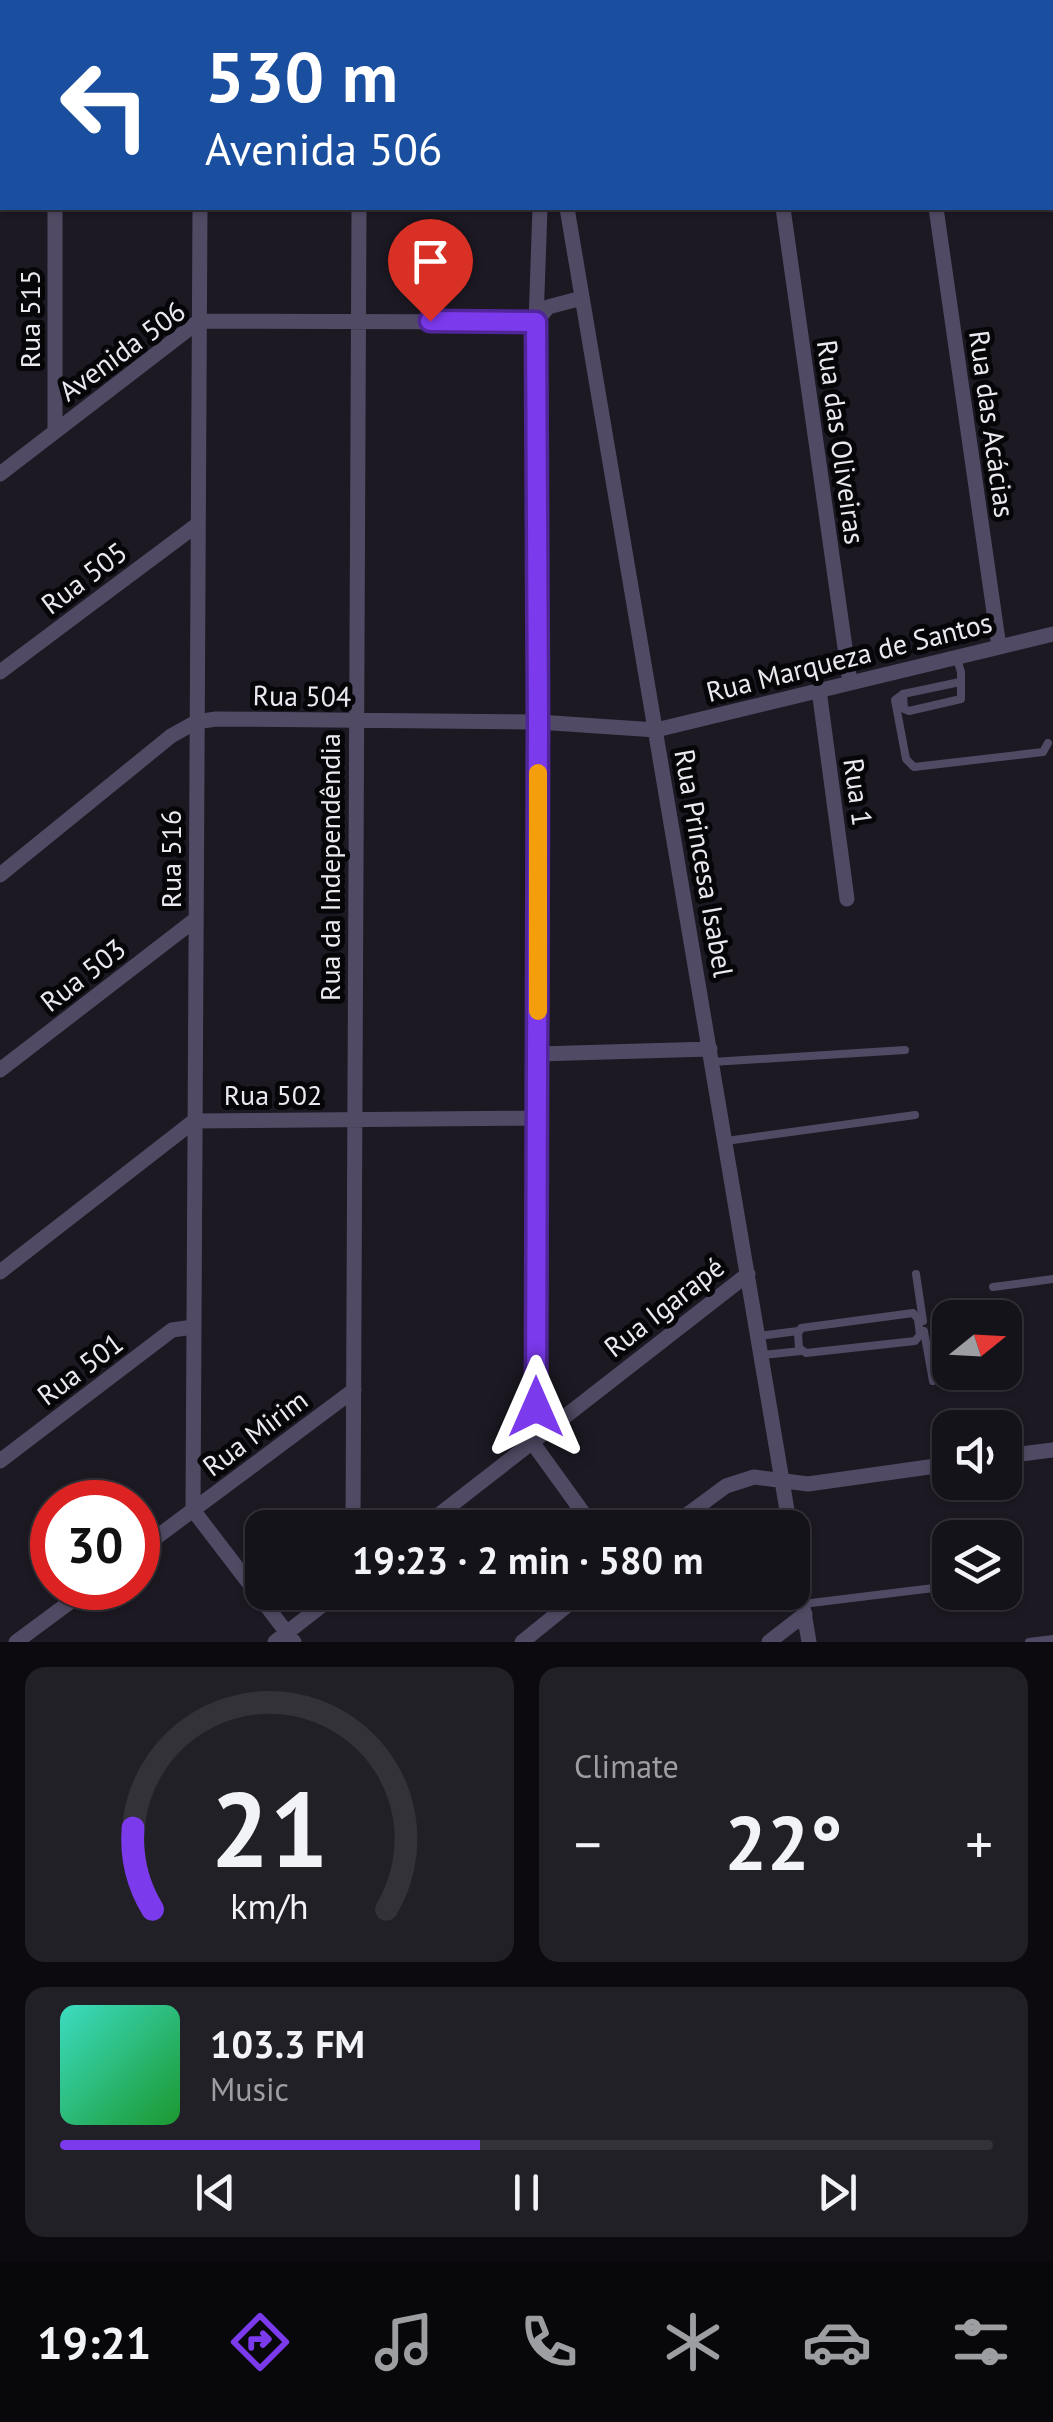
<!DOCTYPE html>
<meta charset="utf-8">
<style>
:root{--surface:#15131a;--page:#222027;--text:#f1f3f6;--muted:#9d9ea2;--line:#343239;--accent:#7c3aed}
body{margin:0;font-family:"PT Sans",sans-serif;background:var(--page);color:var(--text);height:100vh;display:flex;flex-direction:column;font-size:38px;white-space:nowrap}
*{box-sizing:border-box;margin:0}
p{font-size:32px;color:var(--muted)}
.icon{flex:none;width:55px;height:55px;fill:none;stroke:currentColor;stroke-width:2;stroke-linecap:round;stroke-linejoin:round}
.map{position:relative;height:1642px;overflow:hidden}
.sheet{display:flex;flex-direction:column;gap:25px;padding:25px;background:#0c0a0e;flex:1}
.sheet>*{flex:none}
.banner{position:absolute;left:0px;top:0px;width:1055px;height:210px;box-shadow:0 2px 8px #0004,0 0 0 2px var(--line);background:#1a4fa0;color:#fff;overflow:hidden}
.needle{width:65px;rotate:72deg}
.controls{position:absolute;left:932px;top:1300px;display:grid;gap:20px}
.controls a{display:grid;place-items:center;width:90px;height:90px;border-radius:20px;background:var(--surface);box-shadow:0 2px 8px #0004,0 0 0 2px var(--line);font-size:50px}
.speed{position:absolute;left:30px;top:1480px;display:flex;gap:20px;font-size:50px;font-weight:700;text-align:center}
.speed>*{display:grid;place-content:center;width:130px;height:130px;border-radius:50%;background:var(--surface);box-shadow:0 2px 8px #0004,0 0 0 2px var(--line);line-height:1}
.speed .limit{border:15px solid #d22;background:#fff;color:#111}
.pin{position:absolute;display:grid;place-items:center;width:85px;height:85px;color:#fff;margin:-102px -42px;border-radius:50% 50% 50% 0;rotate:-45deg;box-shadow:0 0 10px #0007}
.pin .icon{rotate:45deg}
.me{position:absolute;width:110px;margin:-55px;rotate:0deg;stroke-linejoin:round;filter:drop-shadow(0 0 8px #0008)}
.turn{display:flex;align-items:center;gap:35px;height:210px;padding:0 40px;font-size:45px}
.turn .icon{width:130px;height:130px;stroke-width:2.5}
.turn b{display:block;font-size:70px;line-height:85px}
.big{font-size:75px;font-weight:700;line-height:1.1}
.sheet .widget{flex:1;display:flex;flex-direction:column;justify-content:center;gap:15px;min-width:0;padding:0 35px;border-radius:20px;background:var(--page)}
.sheet .dial{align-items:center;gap:0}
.dial svg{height:260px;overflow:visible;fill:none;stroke:var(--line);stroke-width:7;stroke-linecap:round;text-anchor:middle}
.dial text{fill:var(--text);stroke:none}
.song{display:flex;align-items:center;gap:30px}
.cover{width:120px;height:120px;border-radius:15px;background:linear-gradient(135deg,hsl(170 70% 55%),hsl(130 70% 35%))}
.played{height:10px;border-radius:5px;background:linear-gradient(90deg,var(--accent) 45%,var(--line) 45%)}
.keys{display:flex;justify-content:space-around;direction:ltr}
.heat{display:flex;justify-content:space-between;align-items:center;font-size:55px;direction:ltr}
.sheet .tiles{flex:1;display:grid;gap:25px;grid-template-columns:1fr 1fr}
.widget:last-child{grid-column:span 2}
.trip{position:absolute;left:245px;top:1510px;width:565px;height:100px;border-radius:20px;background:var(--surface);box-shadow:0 2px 8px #0004,0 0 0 2px var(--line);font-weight:700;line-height:100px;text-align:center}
.tabs{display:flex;height:160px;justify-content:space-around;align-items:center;background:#08080a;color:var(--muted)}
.tabs .icon{width:70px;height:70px}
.tabs .selected{color:var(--accent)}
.tabs b{font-size:45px;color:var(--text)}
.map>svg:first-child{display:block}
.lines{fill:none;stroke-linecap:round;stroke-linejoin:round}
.lane{stroke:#514a64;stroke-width:8}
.street{stroke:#514a64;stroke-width:15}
.route-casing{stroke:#51269a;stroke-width:25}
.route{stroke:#7c3aed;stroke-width:18}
.slow{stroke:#f59e0b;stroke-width:18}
.labels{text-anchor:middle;stroke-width:10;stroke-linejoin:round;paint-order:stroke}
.street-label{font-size:28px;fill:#ebe9f0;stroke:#060609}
</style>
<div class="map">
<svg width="1053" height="1642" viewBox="0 0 1053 1642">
<rect width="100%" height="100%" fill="#1c1923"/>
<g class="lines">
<!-- lane -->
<path class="lane" d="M956,656l5,16v27l-52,12 -5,-2 -1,-15 57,-12
M903,694l-8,6 11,59 8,8 129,-15 5,-9
M712,1062l193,-12
M726,1141l189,-26
M916,1274l7,47
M993,1287l60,-8
M913,1313l5,6 2,16 -5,6 -109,12 -7,-5 -1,-14 3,-6z
M924,1331l9,50
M759,1336l39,-5
M763,1355l38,-4
M803,1604l147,-18
M1029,1642l24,-3"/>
<!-- street -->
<path class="street" d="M539,0v2
M753,0v2
M907,0v2
M51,2l7,-2
M202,2v-2
M361,2v-2
M0,20h2
M55,208v223
M200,208l-7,1302 101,132
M540,208l-4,114 2,400 -2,685 -4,35 62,86
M567,208l223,1320
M783,208l67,475
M936,208l63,439
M0,474l199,-153 337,1 12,-15 34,-9
M0,672l198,-148
M819,690l28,209
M0,875l171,-139 25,-14 20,-3 322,3 118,8 397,-96
M538,1054l172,-5
M0,1070l196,-151
M0,1272l194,-151 344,-3
M1005,1456l48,-6
M0,1461l172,-131 21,-3
M353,1528l6,-1320
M422,1528l326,-254
M669,1528l57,-42 28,-9 54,7 142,-20
M792,1542l17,100
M138,1551l216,-161
M16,1642l73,-54
M275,1642l64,-50
M522,1642l62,-50
M769,1642l36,-28"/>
</g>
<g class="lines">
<defs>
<path id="route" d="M430,321l106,1 2,400 -2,685"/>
</defs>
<!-- route casing -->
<use href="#route" class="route-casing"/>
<!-- route -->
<use href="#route" class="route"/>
<!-- slow -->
<path class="slow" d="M538,1011v-238"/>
</g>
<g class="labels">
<!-- street labels -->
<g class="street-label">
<text transform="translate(30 319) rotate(-90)" y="10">Rua 515</text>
<text transform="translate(122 351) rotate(-36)" y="10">Avenida 506</text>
<text transform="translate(992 424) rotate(82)" y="10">Rua das Acácias</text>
<text transform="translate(841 442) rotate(82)" y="10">Rua das Oliveiras</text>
<text transform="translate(84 578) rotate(-37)" y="10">Rua 505</text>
<text transform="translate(849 657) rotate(-14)" y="10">Rua Marqueza de Santos</text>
<text transform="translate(302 696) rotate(1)" y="10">Rua 504</text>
<text transform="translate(858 792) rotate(82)" y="10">Rua 1</text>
<text transform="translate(171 859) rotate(-90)" y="10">Rua 516</text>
<text transform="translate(704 863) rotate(80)" y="10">Rua Princesa Isabel</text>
<text transform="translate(330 867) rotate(-90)" y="10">Rua da Independêndia</text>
<text transform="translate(83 975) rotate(-38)" y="10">Rua 503</text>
<text x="273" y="1105">Rua 502</text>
<text transform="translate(664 1307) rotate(-38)" y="10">Rua Igarapé</text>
<text transform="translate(80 1369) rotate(-37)" y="10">Rua 501</text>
<text transform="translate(255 1433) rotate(-37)" y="10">Rua Mirim</text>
</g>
</g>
</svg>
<div class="controls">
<a><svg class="needle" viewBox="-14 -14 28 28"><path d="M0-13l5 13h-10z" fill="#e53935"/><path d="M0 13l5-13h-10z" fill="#9d9ea2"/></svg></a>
<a><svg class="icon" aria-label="sound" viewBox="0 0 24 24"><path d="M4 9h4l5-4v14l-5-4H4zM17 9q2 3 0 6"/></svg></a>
<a><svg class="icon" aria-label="layers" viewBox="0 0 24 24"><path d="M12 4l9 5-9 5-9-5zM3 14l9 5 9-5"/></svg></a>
</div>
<div class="speed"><div class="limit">30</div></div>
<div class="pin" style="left:430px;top:321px;background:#d93025"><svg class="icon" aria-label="arrive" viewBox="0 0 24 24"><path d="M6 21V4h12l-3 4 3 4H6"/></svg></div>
<svg class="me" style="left:536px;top:1407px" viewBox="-20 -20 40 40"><path d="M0-17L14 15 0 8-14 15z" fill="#7c3aed" stroke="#fff" stroke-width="4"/></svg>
<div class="trip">19:23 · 2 min · 580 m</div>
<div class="banner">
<div class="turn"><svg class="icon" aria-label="left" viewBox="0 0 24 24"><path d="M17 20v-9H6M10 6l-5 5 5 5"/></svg><div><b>530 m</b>Avenida 506</div></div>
</div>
</div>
<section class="sheet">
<div class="tiles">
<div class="widget dial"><svg viewBox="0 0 100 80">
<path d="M14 69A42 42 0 1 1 86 69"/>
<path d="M14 69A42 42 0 0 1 8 44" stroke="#7c3aed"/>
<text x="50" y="56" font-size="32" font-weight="700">21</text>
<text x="50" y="72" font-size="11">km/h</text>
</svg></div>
<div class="widget"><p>Climate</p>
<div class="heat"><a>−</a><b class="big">22°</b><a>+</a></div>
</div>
<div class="widget">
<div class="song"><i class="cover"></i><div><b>103.3 FM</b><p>Music</p></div></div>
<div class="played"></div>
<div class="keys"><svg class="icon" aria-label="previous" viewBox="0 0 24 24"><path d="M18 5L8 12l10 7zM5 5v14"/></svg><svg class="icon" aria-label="pause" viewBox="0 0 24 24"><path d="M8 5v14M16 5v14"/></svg><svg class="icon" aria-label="next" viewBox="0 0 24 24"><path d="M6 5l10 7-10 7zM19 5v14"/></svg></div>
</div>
</div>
</section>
<nav class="tabs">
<b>19:21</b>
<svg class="icon selected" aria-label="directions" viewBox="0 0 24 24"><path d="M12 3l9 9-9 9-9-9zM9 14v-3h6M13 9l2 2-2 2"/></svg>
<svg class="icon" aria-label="music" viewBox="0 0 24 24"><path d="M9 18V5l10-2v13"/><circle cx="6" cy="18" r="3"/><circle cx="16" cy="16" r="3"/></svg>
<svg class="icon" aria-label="phone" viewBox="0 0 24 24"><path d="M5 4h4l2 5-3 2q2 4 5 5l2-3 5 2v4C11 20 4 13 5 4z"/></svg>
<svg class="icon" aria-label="climate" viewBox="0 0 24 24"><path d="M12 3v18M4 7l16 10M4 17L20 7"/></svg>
<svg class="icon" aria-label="car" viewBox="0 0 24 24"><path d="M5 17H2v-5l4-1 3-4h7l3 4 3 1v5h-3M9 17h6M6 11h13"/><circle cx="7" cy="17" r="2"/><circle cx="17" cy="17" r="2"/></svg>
<svg class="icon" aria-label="filters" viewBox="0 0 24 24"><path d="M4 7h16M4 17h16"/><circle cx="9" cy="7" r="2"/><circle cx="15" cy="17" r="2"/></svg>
</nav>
